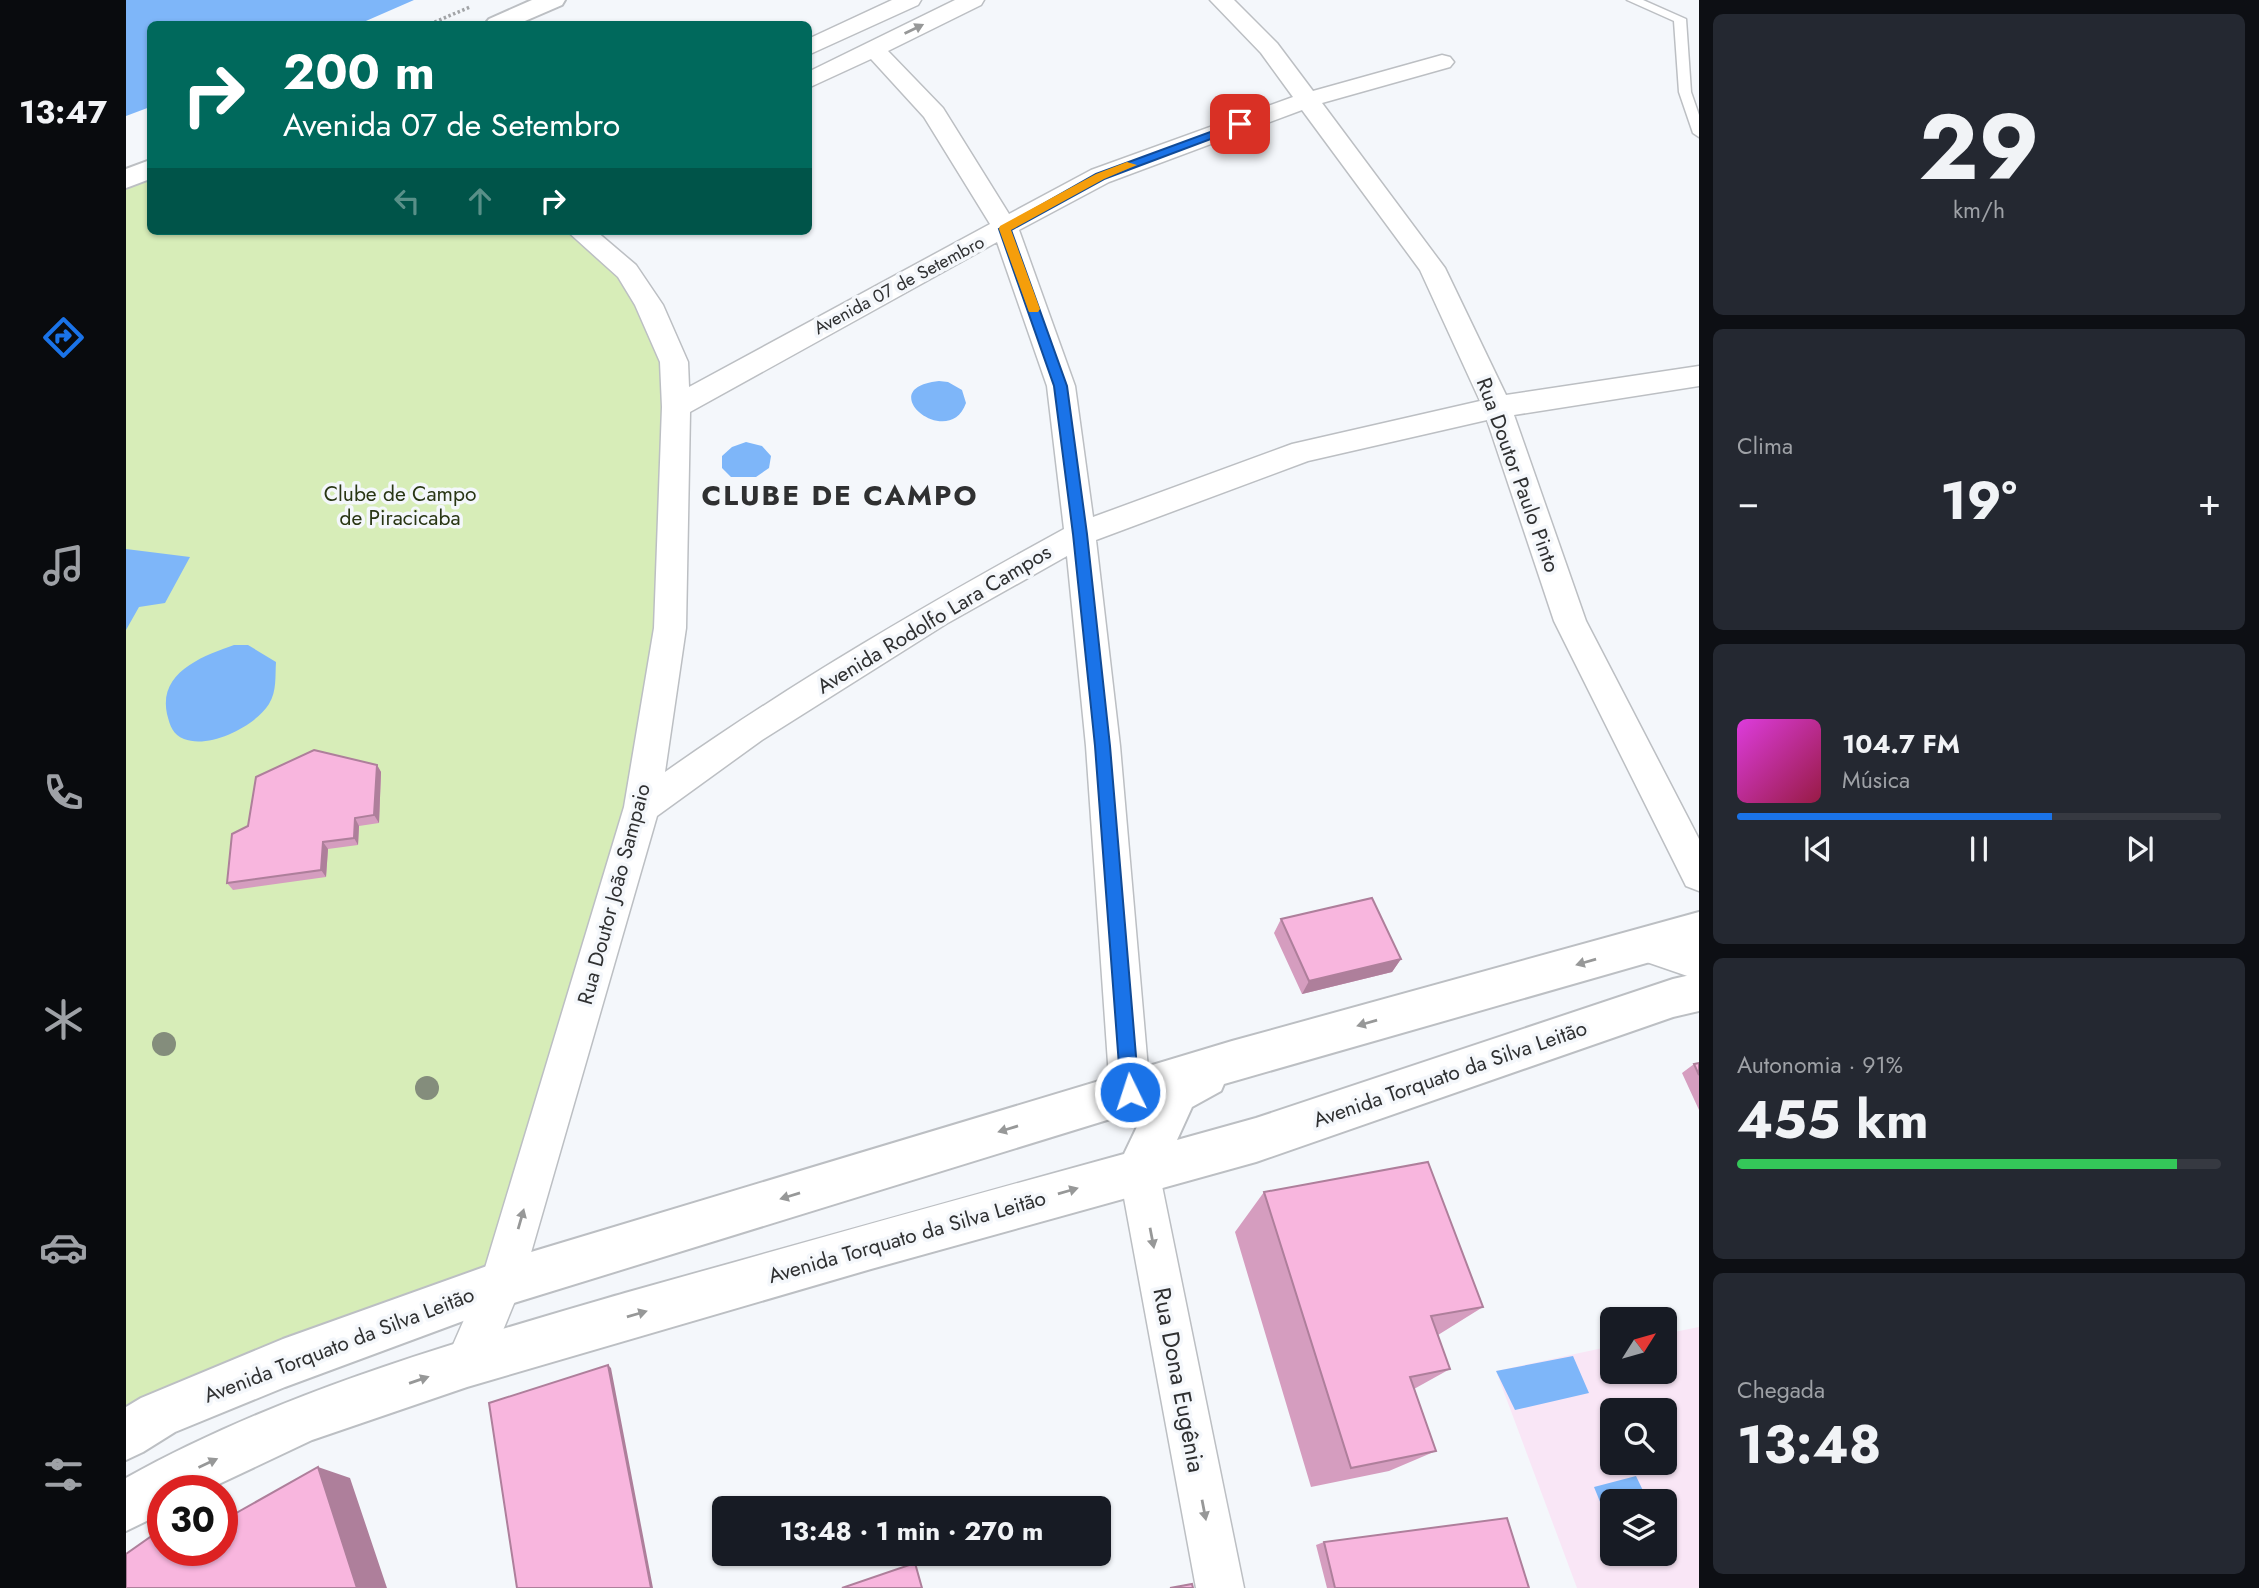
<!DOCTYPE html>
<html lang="pt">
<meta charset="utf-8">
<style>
:root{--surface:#171b24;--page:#242831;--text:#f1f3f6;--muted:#9ea1a6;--line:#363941;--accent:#1a73e8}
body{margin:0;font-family:Jost,sans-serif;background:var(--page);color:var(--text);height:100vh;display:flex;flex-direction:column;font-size:26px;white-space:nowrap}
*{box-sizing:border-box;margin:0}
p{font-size:23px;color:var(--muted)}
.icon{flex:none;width:38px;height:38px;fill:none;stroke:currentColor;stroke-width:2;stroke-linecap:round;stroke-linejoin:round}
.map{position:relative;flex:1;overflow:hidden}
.sheet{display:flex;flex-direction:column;gap:14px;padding:14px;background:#0d0f14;width:560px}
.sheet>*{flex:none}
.banner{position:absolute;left:21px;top:21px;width:665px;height:214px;border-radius:10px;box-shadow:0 2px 5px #0004;background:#00695c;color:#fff;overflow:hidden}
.needle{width:46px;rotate:53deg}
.tools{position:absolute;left:1474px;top:1307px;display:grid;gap:14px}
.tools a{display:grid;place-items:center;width:77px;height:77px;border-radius:10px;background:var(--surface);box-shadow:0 2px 5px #0004;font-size:35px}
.speed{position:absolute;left:21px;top:1475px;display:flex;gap:14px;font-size:35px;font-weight:700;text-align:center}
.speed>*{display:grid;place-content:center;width:91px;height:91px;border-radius:50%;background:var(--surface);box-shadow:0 2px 5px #0004;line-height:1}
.speed .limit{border:10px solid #d22;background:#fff;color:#111}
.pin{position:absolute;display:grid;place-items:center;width:60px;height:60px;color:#fff;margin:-30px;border-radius:14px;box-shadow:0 4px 10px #0006}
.me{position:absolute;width:77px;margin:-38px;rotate:356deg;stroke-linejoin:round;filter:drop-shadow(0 0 5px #0008)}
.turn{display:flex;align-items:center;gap:24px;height:147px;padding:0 21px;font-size:32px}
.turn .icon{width:91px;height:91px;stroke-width:2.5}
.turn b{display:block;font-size:49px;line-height:60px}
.lanes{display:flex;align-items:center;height:66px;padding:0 21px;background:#0003;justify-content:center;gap:35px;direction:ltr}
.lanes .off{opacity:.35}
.big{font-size:52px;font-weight:700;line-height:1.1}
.sheet .card{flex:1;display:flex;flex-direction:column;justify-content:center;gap:10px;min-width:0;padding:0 24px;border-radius:10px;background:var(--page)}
.sheet .dial{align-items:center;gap:0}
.dial b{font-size:91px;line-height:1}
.song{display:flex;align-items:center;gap:21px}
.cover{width:84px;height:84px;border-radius:10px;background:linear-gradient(135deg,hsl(300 70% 55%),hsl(340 70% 35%))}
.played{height:7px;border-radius:4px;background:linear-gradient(90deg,var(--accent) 65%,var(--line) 65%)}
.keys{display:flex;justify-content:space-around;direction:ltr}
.heat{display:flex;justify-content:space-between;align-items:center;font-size:38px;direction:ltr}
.charge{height:10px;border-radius:5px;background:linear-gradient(90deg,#34c759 91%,var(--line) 0)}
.trip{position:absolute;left:586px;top:1496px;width:399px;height:70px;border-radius:10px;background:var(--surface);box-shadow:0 2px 5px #0004;font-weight:700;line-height:70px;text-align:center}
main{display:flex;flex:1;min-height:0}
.menu{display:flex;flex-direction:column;width:126px;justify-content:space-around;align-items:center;background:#090b0e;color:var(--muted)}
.menu .icon{width:49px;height:49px}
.menu .active{color:var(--accent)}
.menu b{font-size:32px;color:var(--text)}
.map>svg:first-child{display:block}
.education{fill:#f9e6f6;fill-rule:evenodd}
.green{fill:#d7edb8}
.water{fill:#7eb6f9}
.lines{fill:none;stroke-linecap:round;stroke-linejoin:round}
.service-casing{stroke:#bcbfc3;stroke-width:3}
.minor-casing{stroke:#bcbfc3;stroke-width:3}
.secondary-casing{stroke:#bcbfc3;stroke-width:4}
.path{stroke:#a2a4a7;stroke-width:3.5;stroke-dasharray:2.5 2.5;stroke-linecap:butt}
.service{fill:#fff;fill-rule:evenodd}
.minor{fill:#fff;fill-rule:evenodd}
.secondary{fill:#fff;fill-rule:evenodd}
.tree{fill:#848d7c}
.wall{fill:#d59dbf}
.shaded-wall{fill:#ae7f9b}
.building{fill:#f8b6de;stroke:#ae7f9b;stroke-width:2}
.oneway{fill:#979898}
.route{fill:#1a73e8;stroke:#114b97;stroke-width:2}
.slow{fill:#f59e0b}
.labels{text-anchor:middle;stroke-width:7;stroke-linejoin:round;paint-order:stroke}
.far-street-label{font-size:18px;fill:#2f3031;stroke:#f4f7fb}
.street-label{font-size:21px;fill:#2f3031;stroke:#f4f7fb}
.park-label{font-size:21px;fill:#293614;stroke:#f4f7fb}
.near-street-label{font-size:24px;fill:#2f3031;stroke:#f4f7fb}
.district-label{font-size:28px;font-weight:bold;letter-spacing:2px;fill:#2f3031;stroke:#f4f7fb}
</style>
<main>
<nav class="menu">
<b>13:47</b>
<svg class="icon active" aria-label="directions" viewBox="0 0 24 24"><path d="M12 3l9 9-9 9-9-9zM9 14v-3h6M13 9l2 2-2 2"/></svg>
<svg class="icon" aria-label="music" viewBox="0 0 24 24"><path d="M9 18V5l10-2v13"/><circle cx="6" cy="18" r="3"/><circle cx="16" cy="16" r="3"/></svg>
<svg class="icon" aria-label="phone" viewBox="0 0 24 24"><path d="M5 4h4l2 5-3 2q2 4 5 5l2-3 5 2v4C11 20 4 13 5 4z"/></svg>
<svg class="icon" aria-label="climate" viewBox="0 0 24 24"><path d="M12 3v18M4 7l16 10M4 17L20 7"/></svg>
<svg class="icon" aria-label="car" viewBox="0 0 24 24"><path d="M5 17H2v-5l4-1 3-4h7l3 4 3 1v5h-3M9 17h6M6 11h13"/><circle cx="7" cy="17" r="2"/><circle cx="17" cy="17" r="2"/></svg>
<svg class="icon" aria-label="filters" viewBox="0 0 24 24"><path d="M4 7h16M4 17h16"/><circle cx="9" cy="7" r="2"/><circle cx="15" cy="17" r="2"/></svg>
</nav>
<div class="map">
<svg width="1573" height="1588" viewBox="0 0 1573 1588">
<rect width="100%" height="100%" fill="#f4f7fb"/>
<!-- education -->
<path class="education" d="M1573,1327v261h-122l-81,-217 116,-25v26h52v-38zM1486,1410h52v53h-52zM1486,1502h52v52h-52z"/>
<!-- green -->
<path class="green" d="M24,169v62h430l47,40 47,91 -32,445 -141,477 -375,151v-1256z"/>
<!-- water -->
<path class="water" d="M0,0h288l-55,24h-209v83l-24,9z
M813,381l9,1 14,8 4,13c-17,49 -96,-15 -27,-22z
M620,442l16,4 9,10 -2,12 -13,9h-25l-9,-9v-12l10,-9z
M0,549l64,8 -25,46 -26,4 -13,23z
M108,645h14l28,17c-1,14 1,29 -7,42 -14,22 -59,45 -85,35 -11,-4 -14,-13 -17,-25 -9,-42 36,-58 67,-69z
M1447,1356l16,37 -74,17 -19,-39z
M1510,1476l12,25 -36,1v20l-5,-3 -13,-32z"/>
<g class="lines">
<defs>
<path id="service" d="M1501,0h16l43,19 5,73 8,23v22l-6,-4 -14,-41 -5,-71z"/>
<path id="minor" d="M766,0h29l-3,5 -110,50v-16z
M829,0h29l-3,5 -93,46 55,57 66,106 82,-44 202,-73 -32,-44 -51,-53h24l43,43 36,48 129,-36 8,2 4,5 -4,5 -128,36 123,165 61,127 193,-29v20l-185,29 72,206 113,218v52l-13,-5 -132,-265 -67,-201 -179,41 -212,79 24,206 30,346 -6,13 -14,6 -14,-6 -6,-13 -24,-346 -19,-190 -121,68 -184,116 -105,76 -135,468 -39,95 -16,6 -16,-6 -6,-16 36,-82 143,-474 30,-179 8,-221 -2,-45 -25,-57 -17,-28 -51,-46h29l40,34 27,40 25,57 1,25 301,-163 -66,-107 -53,-58 -63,29v-16zM1176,110l118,160 60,131 -188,43 -199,73 -18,-131 -56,-156 90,-48zM871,242l50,144 17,143c-137,75 -271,153 -399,243l21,-144 4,-216z
M1519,928l54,18v34l-67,-23 -6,-12 6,-12z
M1013,1151l14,6 6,14 85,417h-48l-77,-417 6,-14z"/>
<path id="secondary" d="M406,0h33l-3,5 -44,19h-33l4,-5z
M24,160v19l-24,9v-19z
M1573,912v36l-475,136 -3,7 -29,16 -15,33 79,-22 417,-139 26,-6v38l-26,6 -417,145 -385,107 -404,118 -155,53 -108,51h-41v22l-37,18v-53c156,-87 328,-135 499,-185 166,-47 332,-94 499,-139l22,-46 -645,199 -216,80 -110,45 -32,20 -17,8v-53l15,-9 142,-59 218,-78 731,-220z"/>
</defs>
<!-- service casing -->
<use href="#service" class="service-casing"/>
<!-- minor casing -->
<use href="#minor" class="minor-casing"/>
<!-- secondary casing -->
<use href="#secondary" class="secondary-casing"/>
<!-- path -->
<path class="path" d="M304,24l40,-17"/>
<!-- service -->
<use href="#service" class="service"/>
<!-- minor -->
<use href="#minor" class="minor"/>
<!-- secondary -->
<use href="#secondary" class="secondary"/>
</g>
<!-- trees -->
<g class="tree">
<circle cx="38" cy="1044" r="12"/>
<circle cx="301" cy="1088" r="12"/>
</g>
<!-- wall -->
<path class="wall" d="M251,765l4,7 -2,51 -20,3 -1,19 -30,4 -2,28 -93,13 -6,-7z
M1155,919l120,40 -9,13 -90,22 -28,-61z
M1573,1063v47l-17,-37 12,-9z
M1138,1192l219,115 -45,28 12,34 -36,20 22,62 -47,20 -78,16 -76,-255z
M1198,1542l205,46h-202l-11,-43z"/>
<!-- shaded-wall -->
<path class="shaded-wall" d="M251,765l4,7 -2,51 -5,-8z
M229,818l4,8 -1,19 -4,-7z
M197,842l5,7 -2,28 -5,-7z
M1275,959l-9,13 -90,22 7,-13z
M482,1365l3,3 42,220h-2z
M192,1467l32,11 37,110h-30z"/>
<!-- building -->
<path class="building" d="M188,750l63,15 -3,50 -19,3 -1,20 -31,4 -2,28 -94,13 5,-49 16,-8 8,-49z
M1246,898l29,61 -92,22 -28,-62z
M1573,1063v12l-5,-11z
M1302,1162l55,145 -52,9 19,53 -40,8 26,74 -85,17 -87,-276z
M482,1365l43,223h-134l-28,-185z
M192,1467l39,121h-231v-34l37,-26v22h59v-29z
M1381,1518l22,70h-194l-11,-46z
M789,1563l7,25h-80z
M1066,1584l1,4h-23z"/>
<!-- one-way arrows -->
<defs><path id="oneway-solid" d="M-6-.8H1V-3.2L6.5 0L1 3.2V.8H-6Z" transform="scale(1.75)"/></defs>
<g class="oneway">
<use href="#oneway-solid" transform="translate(788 29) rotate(-26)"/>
<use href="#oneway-solid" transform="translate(1460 962) rotate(164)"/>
<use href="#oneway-solid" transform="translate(1241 1023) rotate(164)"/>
<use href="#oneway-solid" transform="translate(882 1129) rotate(163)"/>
<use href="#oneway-solid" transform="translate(942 1191) rotate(-16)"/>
<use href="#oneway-solid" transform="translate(664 1196) rotate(163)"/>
<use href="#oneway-solid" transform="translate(395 1219) rotate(-74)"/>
<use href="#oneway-solid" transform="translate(1026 1238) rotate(79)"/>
<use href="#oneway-solid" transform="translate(511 1314) rotate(-16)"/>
<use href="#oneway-solid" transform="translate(293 1380) rotate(-19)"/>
<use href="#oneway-solid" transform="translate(82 1463) rotate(-25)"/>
<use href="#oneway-solid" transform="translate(1078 1510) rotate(79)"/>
</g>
<!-- route -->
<path class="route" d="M1114,121l5,3 -2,3 -139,52 -93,51 56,156 20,148 23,212 29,346 -3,6 -6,2 -7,-2 -2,-6 -26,-346 -22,-212 -19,-148 -55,-157 97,-55z"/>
<!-- slow -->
<path class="slow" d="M1001,162l10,3 -33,14 -93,51 29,79 -2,3h-9l-30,-83 1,-3 96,-52z"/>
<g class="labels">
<!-- far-street labels -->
<g class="far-street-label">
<text transform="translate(773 285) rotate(-28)" y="6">Avenida 07 de Setembro</text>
</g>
<!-- street labels -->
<g class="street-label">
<text transform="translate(1392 475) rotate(70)" y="7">Rua Doutor Paulo Pinto</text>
<text transform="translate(808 619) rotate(-31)" y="7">Avenida Rodolfo Lara Campos</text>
<text transform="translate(488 894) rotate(-75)" y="7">Rua Doutor João Sampaio</text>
<text transform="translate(1324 1074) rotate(-19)" y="7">Avenida Torquato da Silva Leitão</text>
<text transform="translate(781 1237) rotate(-16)" y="7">Avenida Torquato da Silva Leitão</text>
<text transform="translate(213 1345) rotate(-21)" y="7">Avenida Torquato da Silva Leitão</text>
</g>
<!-- park labels -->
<g class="park-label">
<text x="274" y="501">Clube de Campo<tspan x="274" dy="24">de Piracicaba</tspan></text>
</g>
<!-- near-street labels -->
<g class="near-street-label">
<text transform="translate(1053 1380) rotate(79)" y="8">Rua Dona Eugênia</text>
</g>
<!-- district labels -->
<g class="district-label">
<text x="714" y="505">CLUBE DE CAMPO</text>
</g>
</g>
</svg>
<div class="tools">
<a><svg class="needle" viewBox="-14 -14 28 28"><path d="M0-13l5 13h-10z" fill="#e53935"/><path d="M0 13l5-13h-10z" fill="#9ea1a6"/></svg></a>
<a><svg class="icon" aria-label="search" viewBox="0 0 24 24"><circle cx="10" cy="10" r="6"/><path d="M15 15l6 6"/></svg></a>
<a><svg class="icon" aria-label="layers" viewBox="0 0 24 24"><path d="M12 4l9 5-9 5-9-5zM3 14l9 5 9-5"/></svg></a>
</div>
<div class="speed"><div class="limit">30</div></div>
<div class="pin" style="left:1114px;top:124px;background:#d93025"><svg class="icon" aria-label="arrive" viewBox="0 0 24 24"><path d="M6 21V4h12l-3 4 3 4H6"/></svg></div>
<svg class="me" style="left:1004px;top:1092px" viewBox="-20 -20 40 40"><circle r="17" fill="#1a73e8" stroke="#fff" stroke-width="3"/><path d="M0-11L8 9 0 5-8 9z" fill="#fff"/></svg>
<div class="trip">13:48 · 1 min · 270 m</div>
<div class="banner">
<div class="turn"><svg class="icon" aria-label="right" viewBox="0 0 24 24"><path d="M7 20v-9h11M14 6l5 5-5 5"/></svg><div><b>200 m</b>Avenida 07 de Setembro</div></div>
<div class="lanes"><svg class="icon off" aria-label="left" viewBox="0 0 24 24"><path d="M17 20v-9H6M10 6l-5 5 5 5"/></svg><svg class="icon off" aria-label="ahead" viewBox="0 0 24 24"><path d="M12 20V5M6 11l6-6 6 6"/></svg><svg class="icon" aria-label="right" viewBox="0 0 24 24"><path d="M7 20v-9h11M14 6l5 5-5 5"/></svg></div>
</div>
</div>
<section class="sheet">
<div class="card dial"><b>29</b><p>km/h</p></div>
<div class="card"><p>Clima</p>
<div class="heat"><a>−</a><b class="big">19°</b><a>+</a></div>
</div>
<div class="card">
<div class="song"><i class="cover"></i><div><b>104.7 FM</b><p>Música</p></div></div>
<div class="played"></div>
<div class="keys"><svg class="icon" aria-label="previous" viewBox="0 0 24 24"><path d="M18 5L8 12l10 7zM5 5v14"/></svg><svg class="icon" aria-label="pause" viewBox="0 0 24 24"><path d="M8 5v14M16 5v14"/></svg><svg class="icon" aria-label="next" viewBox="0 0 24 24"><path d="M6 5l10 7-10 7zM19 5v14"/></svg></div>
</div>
<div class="card"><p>Autonomia · 91%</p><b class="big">455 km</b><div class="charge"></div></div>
<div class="card"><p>Chegada</p><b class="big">13:48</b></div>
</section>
</main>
